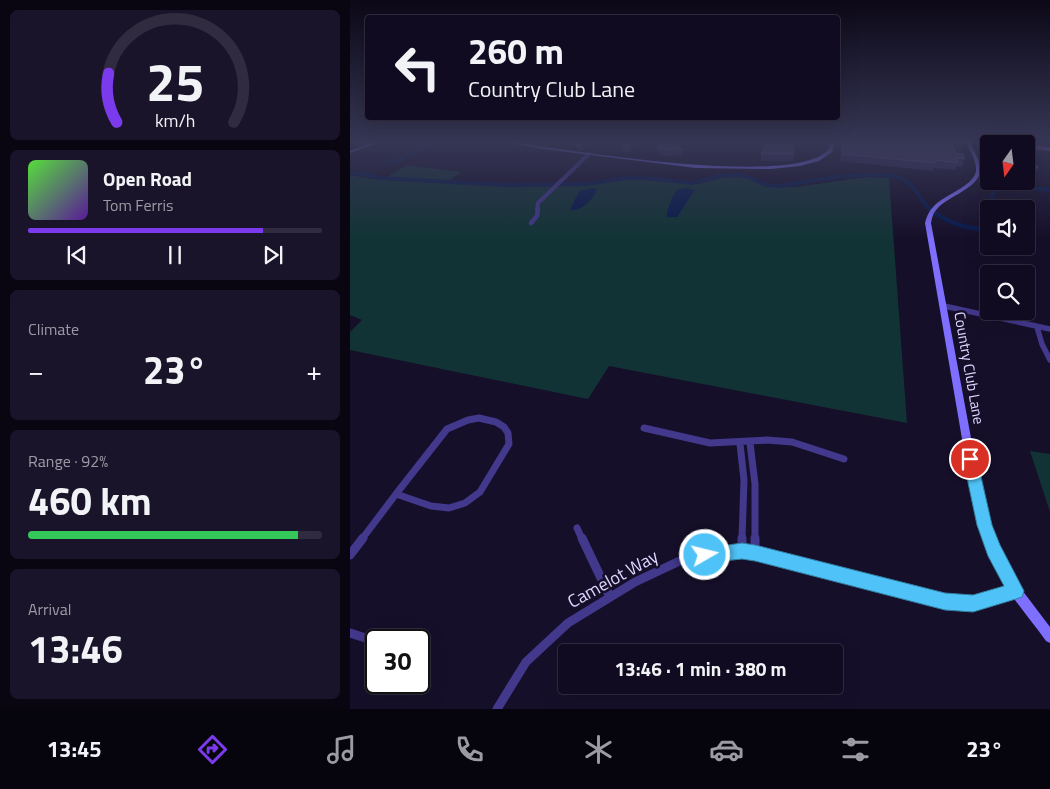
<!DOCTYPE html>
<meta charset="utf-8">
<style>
:root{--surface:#100b20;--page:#191429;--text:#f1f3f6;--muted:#9c9ba5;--line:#302b3e;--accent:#7c3aed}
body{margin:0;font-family:"Titillium Web",sans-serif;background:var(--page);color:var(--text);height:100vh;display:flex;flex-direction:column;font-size:19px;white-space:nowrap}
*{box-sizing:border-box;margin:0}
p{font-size:16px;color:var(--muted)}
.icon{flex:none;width:28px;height:28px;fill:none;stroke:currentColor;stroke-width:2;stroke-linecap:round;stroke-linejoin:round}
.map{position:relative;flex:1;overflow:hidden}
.side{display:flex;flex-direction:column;gap:10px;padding:10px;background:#090612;width:350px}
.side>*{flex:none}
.guide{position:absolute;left:15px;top:15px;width:475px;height:105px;border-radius:5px;box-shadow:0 5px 20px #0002,0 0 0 1px var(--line);background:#100b20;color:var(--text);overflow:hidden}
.needle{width:32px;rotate:194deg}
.fabs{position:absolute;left:630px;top:135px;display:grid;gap:10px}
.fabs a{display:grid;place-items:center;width:55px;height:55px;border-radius:5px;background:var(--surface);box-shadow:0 5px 20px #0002,0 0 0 1px var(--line);font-size:25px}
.speed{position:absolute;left:15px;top:629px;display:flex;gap:10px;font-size:25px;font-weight:700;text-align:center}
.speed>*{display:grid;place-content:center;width:65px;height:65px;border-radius:50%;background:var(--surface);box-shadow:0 5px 20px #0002,0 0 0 1px var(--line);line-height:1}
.speed .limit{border:2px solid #111;border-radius:8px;background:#fff;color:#111}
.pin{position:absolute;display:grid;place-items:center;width:42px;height:42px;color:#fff;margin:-21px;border:2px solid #fff;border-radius:50%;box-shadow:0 1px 5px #0007}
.me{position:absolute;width:55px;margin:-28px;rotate:82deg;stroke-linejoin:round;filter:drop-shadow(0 0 4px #0008)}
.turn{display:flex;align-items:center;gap:18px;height:105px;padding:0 20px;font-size:22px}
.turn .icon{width:65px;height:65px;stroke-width:2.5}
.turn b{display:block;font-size:35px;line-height:42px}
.big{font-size:38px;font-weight:700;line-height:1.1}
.side .widget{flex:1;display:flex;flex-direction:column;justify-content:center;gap:8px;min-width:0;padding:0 18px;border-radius:8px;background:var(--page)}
.side .dial{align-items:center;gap:0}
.dial svg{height:130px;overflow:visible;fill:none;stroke:var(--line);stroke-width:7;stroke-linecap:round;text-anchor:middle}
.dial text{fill:var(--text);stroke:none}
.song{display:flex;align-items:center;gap:15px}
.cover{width:60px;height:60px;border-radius:8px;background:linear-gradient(135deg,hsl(110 70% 55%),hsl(270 70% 35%))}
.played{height:5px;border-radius:2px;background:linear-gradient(90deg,var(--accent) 80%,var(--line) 80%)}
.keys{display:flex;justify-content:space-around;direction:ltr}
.heat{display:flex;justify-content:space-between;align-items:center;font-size:28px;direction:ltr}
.charge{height:8px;border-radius:4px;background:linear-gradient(90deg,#34c759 92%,var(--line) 0)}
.trip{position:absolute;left:208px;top:644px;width:285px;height:50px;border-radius:5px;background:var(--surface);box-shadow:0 5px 20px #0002,0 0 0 1px var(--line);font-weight:700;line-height:50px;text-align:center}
.menu{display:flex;height:80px;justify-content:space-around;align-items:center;background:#06040d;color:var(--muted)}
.menu .icon{width:35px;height:35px}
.menu .selected{color:var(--accent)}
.menu b{font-size:22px;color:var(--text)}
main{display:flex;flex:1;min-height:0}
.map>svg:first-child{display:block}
.green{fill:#123335}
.water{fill:#081a4b}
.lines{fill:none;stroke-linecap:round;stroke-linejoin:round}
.canal-far1{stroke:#081a4b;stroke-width:4}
.canal{stroke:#081a4b;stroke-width:4.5}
.street-far4{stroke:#42388c;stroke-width:4}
.street-far3{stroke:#42388c;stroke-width:4.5}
.street-far2{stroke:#42388c;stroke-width:5.5}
.street-far1{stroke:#42388c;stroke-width:7}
.street{stroke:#42388c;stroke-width:9}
.secondary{fill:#7f6fff;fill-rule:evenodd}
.primary{fill:#d15fff;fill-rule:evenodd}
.wall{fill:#362759}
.shaded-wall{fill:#21163e}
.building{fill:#483a6a;stroke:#605382}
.route{fill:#4fc3f7;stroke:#337fa1}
.labels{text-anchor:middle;stroke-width:5;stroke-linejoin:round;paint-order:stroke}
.street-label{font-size:15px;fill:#e0d8ff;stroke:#160f2a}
.near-street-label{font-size:18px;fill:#e0d8ff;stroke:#160f2a}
</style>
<main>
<section class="side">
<div class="widget dial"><svg viewBox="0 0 100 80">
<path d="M14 69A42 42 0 1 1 86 69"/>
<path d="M14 69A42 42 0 0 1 9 39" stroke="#7c3aed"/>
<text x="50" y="56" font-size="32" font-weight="700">25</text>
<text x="50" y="72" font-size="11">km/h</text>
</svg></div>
<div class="widget">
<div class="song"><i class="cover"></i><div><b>Open Road</b><p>Tom Ferris</p></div></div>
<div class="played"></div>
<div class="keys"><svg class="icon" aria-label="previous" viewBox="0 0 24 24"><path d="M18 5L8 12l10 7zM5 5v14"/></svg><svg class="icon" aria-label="pause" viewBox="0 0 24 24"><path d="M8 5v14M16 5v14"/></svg><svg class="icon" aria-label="next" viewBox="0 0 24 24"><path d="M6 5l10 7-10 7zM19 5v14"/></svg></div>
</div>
<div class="widget"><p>Climate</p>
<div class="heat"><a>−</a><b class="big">23°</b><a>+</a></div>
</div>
<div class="widget"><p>Range · 92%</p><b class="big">460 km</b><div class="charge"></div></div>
<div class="widget"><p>Arrival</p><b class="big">13:46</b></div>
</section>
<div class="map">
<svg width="700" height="709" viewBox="0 0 700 709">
<rect width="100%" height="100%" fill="#160f2a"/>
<!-- green -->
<path class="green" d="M57,165l55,7 -12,8 -63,-3z
M0,175l23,4 119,7 51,-2 33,2 59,-7 63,5 32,-8 18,2 17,7 30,2 73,-10 21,1 18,245 -298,-57 -21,33 -238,-49v-18l12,-12 -12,-5z
M680,451l20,3v58z"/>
<!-- water -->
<path class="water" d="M243,188l4,1c-3,10 -16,23 -27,21l9,-19z
M337,188l8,2 -18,27h-10c-1,-5 5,-20 8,-24 2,-4 7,-5 12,-5z"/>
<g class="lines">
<!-- canal-far1 -->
<path class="canal-far1" d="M37,164l14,-5 33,-18
M0,174l9,-1 21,5 125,7 82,-1 38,-6h21l46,5 27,-7 17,-1 9,1 22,9 13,1c28,-4 104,-20 126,-5 11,7 15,21 25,29
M645,209l-3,-13 3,-6 20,-4 35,4"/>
<!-- canal -->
<path class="canal" d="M580,209c17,14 37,20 59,21"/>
<!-- street-far4 -->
<path class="street-far4" d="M187,210l1,-7 51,-49"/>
<!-- street-far3 -->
<path class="street-far3" d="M181,223l6,-7 1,-7"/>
<!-- street-far2 -->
<path class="street-far2" d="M594,306l106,23
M687,327l5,17 8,16"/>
<!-- street-far1 -->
<path class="street-far1" d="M129,418l17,4 8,5 4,6 1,11 -29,48 -15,11 -16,5 -18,-2 -35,-12 51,-65 21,-9z
M294,428l66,15 57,-3 25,2 52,17
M400,443l5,41v55
M390,444l4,36 -2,59
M227,528l5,11
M12,539l34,-45"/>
<!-- street -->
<path class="street" d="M232,538l28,59
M392,551v-13
M405,553v-15
M0,555l13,-17
M0,633l25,8
M147,709l29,-47 42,-39 67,-41 51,-24 39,-7 30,2 190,48 28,2 43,-12"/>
<!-- secondary -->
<path class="secondary" d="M26,141h6l-32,12v-2z
M150,141c15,0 30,4 45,6 51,7 247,38 282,4 2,-2 3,-6 4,-10h4l-3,11 -13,9 -19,5 -29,3 -75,-1 -153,-19z
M616,141h4c3,9 11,20 10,30 -1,17 -32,25 -43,38 -4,4 -5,9 -6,14l51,274 11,36 14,31 12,22 31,41v16l-4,-2c-11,-16 -24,-30 -35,-47 -19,-29 -30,-64 -39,-97l-47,-274c2,-7 4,-12 9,-17 10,-11 40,-20 42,-35 1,-10 -7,-21 -10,-30z"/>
<!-- primary -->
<path class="primary" d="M618,141h17l15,3h-11z
M676,145l24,2v4l-24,-3z"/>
</g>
<!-- wall -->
<path class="wall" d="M242,141l-9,9h-6l-1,-6z
M276,141h16l-2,3 -3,-1 -7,9 -8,-1v-6z
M492,141h88l26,12 9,6 -3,8 -6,-1 -1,4 -21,-2 -1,3 -93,-10z
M307,146l26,4v5l-20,1 -6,-5z
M676,150l12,18 -4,8 -8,-1z
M411,154h33l-1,7h-32z"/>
<!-- shaded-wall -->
<path class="shaded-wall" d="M236,141h6l-9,9 -1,-5z
M284,141h3v2l-7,9v-6z"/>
<!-- building -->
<path class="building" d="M229,141h7l-4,4 -6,-1z
M276,141h8l-4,5 -8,-1z
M493,141h87l13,1 10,3 3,8 7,1 2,5 -9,-1 2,5 -23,-3v3l-93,-9z
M431,142h12l1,12h-33l5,-10 15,1z
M324,143l9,7h-20l-6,-4z
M676,150l12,18 -12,-1z"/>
<!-- sky -->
<linearGradient id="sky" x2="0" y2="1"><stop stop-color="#0c0817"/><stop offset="0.59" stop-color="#363755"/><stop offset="1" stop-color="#363755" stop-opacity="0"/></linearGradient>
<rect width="700" height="240" fill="url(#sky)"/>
<!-- route -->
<path class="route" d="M620,453l5,2 2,4 15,66 8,20 24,46 -2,6 -6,2 -43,13 -28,-2 -190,-49 -13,-2 -37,4 -5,-3 -3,-5 3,-6 42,-6 13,2 190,48 28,2 31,-9 -16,-30 -11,-31 -14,-66 2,-4z"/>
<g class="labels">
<!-- street labels -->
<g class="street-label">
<text transform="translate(619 368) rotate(80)" y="5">Country Club Lane</text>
</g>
<!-- near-street labels -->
<g class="near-street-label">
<text transform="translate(263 579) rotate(-29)" y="6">Camelot Way</text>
</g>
</g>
</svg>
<div class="fabs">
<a><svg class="needle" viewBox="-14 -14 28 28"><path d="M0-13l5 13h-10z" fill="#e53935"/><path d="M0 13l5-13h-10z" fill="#9c9ba5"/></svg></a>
<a><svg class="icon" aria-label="sound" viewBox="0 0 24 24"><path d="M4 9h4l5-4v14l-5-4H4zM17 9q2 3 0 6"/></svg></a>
<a><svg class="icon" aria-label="search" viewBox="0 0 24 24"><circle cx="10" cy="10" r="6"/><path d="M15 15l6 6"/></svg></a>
</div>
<div class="speed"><div class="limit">30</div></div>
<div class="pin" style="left:620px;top:459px;background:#d93025"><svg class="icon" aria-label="arrive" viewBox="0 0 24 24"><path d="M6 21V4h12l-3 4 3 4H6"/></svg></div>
<svg class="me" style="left:355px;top:555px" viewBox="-20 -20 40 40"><circle r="17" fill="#4fc3f7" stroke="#fff" stroke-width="3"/><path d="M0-11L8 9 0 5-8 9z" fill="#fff"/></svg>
<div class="trip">13:46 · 1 min · 380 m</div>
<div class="guide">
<div class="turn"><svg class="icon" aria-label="left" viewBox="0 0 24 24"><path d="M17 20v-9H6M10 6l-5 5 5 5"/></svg><div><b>260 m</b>Country Club Lane</div></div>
</div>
</div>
</main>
<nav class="menu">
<b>13:45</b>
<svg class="icon selected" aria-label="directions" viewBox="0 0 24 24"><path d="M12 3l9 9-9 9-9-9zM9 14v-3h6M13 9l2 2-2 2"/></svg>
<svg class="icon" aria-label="music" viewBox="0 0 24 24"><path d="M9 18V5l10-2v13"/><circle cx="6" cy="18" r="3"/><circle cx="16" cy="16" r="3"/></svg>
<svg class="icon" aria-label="phone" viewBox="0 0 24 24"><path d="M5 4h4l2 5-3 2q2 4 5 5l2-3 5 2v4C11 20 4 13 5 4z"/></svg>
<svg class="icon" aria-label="climate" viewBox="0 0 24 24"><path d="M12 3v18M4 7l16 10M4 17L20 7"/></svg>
<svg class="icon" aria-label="car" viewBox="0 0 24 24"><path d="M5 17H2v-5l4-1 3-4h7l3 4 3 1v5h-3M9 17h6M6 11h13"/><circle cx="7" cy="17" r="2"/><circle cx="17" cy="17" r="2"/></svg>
<svg class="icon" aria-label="filters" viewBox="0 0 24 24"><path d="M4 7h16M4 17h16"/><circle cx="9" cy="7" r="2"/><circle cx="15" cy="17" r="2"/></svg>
<b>23°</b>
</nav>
